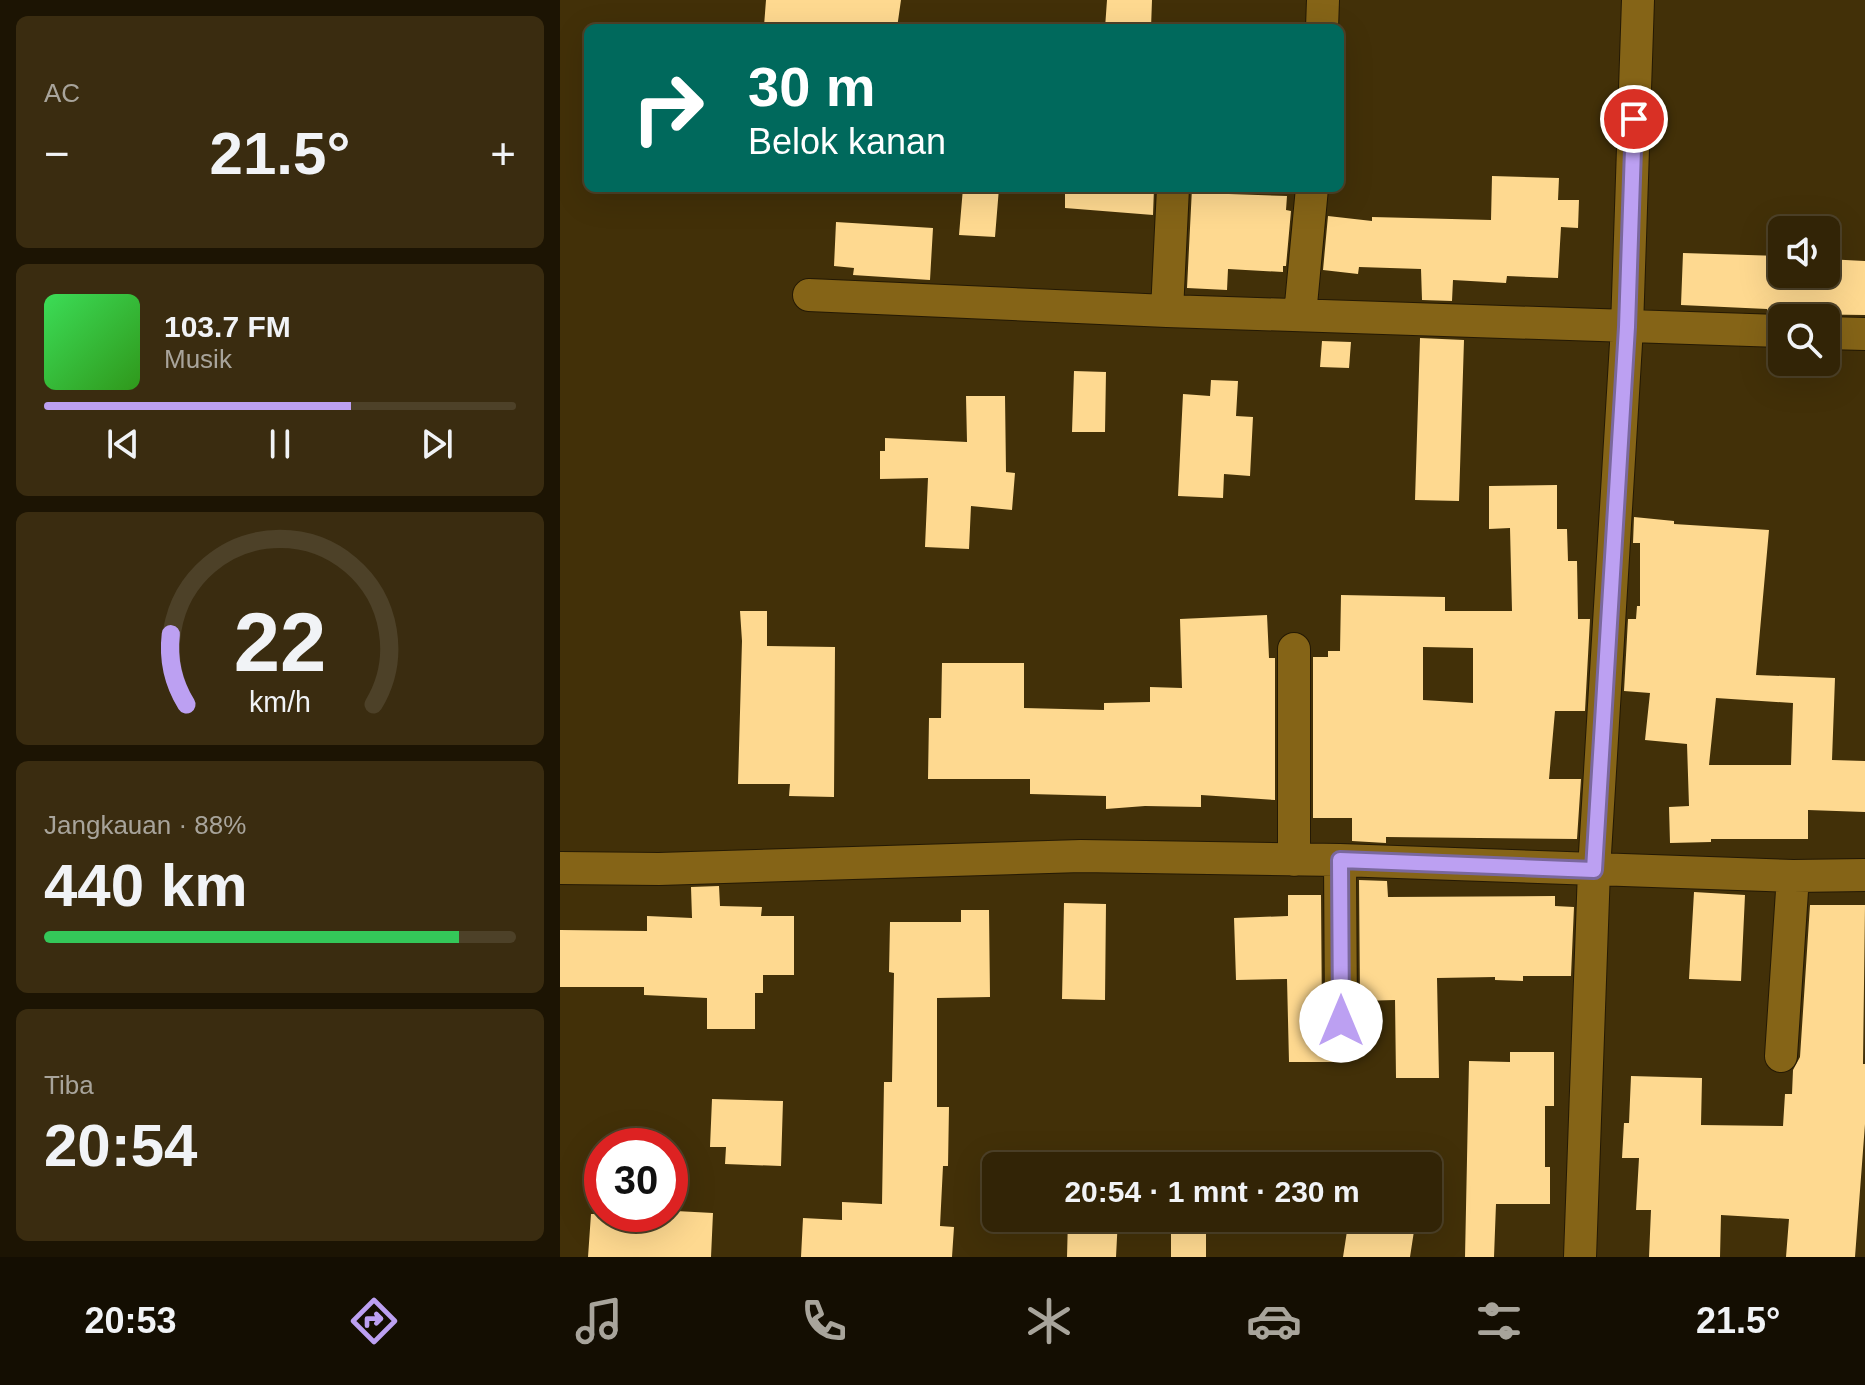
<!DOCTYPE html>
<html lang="id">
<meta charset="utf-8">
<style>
:root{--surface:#322406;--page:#3a2c10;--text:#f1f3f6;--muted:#a8a49b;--line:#4d4128;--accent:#bca0f2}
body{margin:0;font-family:Arial,sans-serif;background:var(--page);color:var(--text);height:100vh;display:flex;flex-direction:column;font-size:30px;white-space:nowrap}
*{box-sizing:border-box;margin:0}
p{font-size:26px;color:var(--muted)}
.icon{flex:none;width:44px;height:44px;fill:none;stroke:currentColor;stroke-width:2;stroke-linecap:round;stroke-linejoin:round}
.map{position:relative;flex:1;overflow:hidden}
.panel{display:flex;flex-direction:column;gap:16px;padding:16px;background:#1c1403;width:560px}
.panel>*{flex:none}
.hud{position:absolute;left:24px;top:24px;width:760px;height:168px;border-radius:12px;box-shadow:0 8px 32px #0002,0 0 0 2px var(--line);background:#00695c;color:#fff;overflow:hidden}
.fabs{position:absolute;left:1208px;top:216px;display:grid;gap:16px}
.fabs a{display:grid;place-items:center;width:72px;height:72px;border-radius:12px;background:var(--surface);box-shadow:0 8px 32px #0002,0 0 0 2px var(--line);font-size:40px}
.speed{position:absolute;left:24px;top:1128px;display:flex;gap:16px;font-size:40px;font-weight:700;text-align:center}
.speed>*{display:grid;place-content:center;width:104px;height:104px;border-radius:50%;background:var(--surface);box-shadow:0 8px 32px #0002,0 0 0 2px var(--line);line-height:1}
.speed .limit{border:12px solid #d22;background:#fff;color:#111}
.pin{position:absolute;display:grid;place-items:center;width:68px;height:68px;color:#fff;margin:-34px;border:4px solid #fff;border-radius:50%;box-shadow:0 2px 8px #0007}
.me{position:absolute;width:88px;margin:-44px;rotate:0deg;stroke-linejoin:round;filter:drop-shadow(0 0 6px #0008)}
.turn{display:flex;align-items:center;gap:28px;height:168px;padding:0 32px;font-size:36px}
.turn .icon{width:104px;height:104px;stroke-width:2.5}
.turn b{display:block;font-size:56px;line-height:68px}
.big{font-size:60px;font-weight:700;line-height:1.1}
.panel .card{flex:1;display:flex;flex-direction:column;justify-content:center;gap:12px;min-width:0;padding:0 28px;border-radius:12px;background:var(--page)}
.panel .dial{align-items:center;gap:0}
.dial svg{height:208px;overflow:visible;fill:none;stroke:var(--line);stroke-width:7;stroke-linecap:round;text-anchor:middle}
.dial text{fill:var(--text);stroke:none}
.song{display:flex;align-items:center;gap:24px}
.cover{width:96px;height:96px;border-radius:12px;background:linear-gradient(135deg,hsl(130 70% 55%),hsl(110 70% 35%))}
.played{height:8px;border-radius:4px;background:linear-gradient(90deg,var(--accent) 65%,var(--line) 65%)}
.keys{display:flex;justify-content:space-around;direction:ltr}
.heat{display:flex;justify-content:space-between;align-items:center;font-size:44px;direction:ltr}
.charge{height:12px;border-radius:6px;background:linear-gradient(90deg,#34c759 88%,var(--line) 0)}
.trip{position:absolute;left:422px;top:1152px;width:460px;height:80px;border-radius:12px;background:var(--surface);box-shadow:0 8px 32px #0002,0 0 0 2px var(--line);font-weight:700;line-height:80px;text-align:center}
.tab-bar{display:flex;height:128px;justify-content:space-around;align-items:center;background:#140e02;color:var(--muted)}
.tab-bar .icon{width:56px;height:56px}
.tab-bar .selected{color:var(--accent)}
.tab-bar b{font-size:36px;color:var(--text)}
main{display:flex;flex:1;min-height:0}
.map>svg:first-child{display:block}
.building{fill:#fed990;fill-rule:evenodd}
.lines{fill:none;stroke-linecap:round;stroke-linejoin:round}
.minor-casing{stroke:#241904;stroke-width:34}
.minor{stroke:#856417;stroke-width:32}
.route-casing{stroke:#7a689d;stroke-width:20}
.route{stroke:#bca0f2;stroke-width:14}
</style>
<main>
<section class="panel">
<div class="card"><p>AC</p>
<div class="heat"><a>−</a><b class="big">21.5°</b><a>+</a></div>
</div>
<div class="card">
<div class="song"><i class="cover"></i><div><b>103.7 FM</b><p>Musik</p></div></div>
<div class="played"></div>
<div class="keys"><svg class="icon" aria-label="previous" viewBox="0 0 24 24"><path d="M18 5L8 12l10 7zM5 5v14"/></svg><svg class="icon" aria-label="pause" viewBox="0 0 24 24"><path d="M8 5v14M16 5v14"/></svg><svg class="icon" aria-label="next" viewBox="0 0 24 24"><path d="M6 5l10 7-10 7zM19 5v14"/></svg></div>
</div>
<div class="card dial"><svg viewBox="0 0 100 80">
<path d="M14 69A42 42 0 1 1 86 69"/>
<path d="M14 69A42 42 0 0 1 8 42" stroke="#bca0f2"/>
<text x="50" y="56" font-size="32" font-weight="700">22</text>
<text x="50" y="72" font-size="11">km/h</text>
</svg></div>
<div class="card"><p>Jangkauan · 88%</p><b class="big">440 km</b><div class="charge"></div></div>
<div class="card"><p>Tiba</p><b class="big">20:54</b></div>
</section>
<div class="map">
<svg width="1305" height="1257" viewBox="0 0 1305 1257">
<rect width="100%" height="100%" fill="#423008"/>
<!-- building -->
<path class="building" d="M206,0h135l-4,28 -133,-2z
M547,0h45l-1,28h-46z
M932,176l67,2 -1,22h21l-1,28 -17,-1 -3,51 -51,-2 -1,7 -53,-3 -1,21 -30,-1 -1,-31 -62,-2 -1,7 -35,-4 5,-54 44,5v-4l119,3z
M403,188h36l-4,49 -36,-2z
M505,188h89l-1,27 -88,-7z
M632,188h37v6l58,2 -1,14 5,1 -5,55h-3v6l-55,-3 -1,21 -40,-2z
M276,222l97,6 -3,52 -77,-5 1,-7 -20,-2z
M1123,253l99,3v18h44v-15l39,2v54l-76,-1 -22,-2v-3l-86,-4z
M860,338l44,2 -5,161 -44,-1z
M762,341l29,1 -2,26 -29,-1z
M514,371l32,1 -1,60h-33z
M651,380l27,1 -2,35 17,1 -3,59 -26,-2 -1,24 -45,-2 5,-102 27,2z
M406,396h39l1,76 9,1 -3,37 -41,-4 -2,43 -44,-2 3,-69 -48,1v-28h5v-13l82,4z
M997,485v44h10l1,32h9l1,58h12l-5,92h-30l-6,68h32l-4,60 -191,-2v6l-34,-2v-23h-39v-161h15v-6h12l1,-56 104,2v14h67l-2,-83 -21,1v-43zM863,647l50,1v55l-50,-3z
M1074,517l40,4v3l95,6 -13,145 79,3 -3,82 33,1v51l-57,-2v29h-97v3l-41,1 -1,-36 20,-1 -2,-62 -42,-4 5,-47 -26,-2 4,-72h8l1,-13h3v-63h-7zM1156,698l77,5 -2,62h-82z
M180,611h27v35l68,1 -1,150 -45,-1 1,-12h-52l4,-143z
M707,615l2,43h6v142l-74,-5v12l-56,-1 -39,3v-13l-76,-2v-15h-102l1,-61h12l1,-55h82v45l80,2v-7l46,-1v-15l32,1 -2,-69z
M799,880l28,1 1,16 167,-1v10l19,1 -3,69h-48v5l-28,-1v-3l-58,1 2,100h-43l-1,-78 -35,1z
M159,886l1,20 42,1 -1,9h33v59h-31v18h-8v36h-48v-31l-63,-3v-8h-84v-57l87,1v-15l45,2 -1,-31z
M1134,892l51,3 -4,86 -52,-2z
M728,895h33l1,126 3,10 10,7v24h-46l-2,-83 -51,1 -2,-62 54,-2z
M504,903l42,1 -1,96 -43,-1z
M1250,905h55l-2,159h2v60l-10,133h-69l3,-38 -68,-4 -1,42h-71l2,-47h-15l3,-52h-17l2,-35h5l2,-47 71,2 -1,47 82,1 2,-32h7l1,-24 7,-13z
M401,910h28l1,87 -53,1v109h12l-1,59h-5l-3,60 14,1 -2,30h-151l2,-39 39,2v-18l40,2 2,-122h8l2,-109 -5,-1 1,-50h71z
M950,1052h44v54h-9v61h5v37h-54l-2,53h-29l4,-196 41,1z
M152,1099l71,2 -2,65 -56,-2 1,-17h-16z
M116,1211l37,2 -2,44h-123l3,-43h85z
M508,1218h50l-2,39h-49z
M789,1218h67l-6,39h-67z
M646,1219v38h-35v-37z"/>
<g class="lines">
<defs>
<path id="minor" d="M762,28l1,-28
M249,295l358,16 615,20
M607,311l6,-123
M740,315l12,-127
M1266,333l39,1
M734,649v211
M780,860l1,161
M0,868l99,1 422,-13 259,4 453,16 72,-1
M1221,1056l12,-180
M1020,1257l14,-387 33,-543 11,-327"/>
</defs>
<!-- minor casing -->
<use href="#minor" class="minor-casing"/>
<!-- minor -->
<use href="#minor" class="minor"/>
</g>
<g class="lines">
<defs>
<path id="route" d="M781,1021l-1,-161 254,10 33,-543 7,-208"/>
</defs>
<!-- route casing -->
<use href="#route" class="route-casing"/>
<!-- route -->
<use href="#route" class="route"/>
</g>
</svg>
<div class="fabs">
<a><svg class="icon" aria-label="sound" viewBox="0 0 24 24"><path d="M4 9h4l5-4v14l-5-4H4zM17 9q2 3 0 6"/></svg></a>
<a><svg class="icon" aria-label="search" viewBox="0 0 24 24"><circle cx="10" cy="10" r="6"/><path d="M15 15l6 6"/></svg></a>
</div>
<div class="speed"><div class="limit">30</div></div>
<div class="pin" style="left:1074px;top:119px;background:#d93025"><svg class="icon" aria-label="arrive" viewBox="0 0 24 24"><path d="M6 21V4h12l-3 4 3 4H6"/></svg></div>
<svg class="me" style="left:781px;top:1021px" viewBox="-20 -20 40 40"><circle r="19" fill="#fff"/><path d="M0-13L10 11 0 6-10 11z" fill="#bca0f2"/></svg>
<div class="trip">20:54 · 1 mnt · 230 m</div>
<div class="hud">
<div class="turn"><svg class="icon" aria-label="right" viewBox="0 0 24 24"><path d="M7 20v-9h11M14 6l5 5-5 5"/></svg><div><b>30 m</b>Belok kanan</div></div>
</div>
</div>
</main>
<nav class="tab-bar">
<b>20:53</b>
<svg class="icon selected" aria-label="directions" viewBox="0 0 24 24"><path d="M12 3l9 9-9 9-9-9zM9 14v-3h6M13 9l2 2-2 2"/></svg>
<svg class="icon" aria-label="music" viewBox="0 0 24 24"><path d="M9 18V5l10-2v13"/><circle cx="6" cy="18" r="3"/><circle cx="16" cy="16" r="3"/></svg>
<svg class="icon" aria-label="phone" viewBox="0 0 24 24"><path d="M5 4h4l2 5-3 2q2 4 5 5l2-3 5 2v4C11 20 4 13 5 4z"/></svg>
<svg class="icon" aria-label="climate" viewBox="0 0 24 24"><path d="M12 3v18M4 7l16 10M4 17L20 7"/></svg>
<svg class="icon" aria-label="car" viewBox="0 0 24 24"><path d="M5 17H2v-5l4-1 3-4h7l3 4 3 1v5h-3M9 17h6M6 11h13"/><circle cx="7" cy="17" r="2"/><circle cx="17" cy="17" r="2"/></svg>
<svg class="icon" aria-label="filters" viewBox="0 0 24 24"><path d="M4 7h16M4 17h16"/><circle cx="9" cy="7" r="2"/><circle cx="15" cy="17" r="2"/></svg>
<b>21.5°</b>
</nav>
